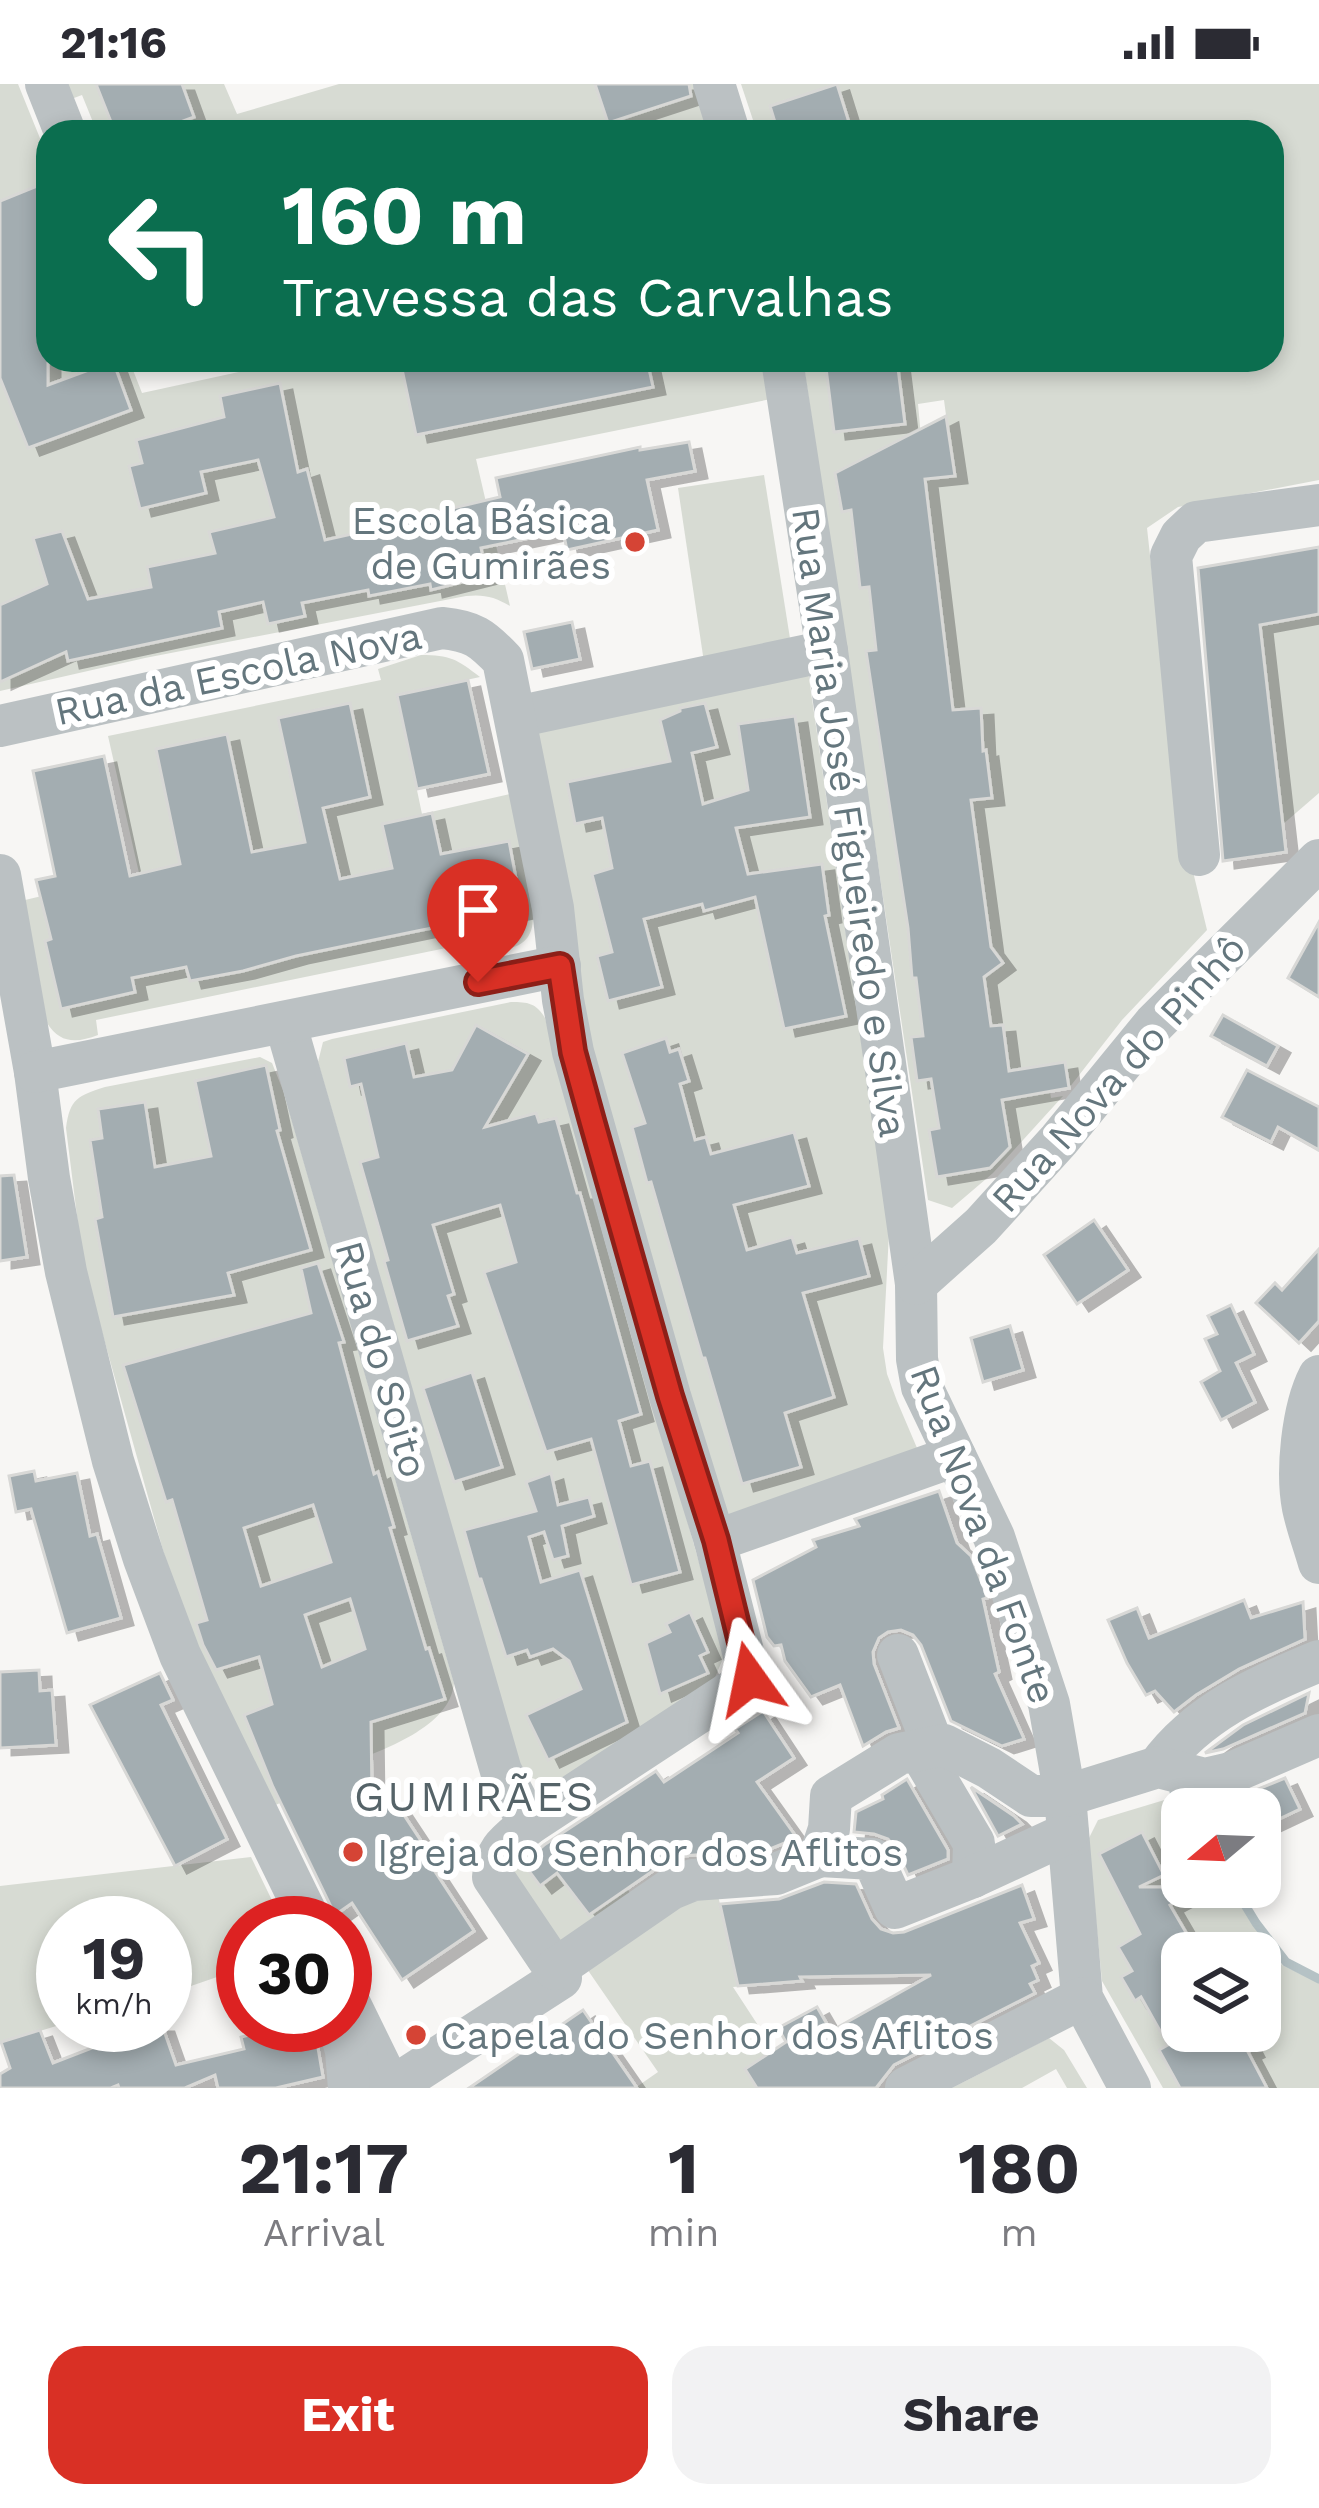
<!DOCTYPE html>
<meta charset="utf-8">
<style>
:root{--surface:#fff;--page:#f2f2f3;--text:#2b2b33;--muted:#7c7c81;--accent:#d93025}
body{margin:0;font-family:"Work Sans",sans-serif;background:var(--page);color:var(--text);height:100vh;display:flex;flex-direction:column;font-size:45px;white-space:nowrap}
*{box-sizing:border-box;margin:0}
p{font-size:39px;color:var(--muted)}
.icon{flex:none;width:66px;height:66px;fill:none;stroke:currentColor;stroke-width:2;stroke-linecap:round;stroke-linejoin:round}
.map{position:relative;height:2004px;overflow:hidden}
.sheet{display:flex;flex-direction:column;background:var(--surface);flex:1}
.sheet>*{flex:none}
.guide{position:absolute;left:36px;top:36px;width:1248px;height:252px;border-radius:36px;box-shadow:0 6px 18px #0003;background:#0b6e4f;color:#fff;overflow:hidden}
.needle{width:78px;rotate:251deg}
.tools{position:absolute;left:1161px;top:1704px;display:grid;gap:24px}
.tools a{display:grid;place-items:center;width:120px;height:120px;border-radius:24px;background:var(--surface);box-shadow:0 6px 18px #0003;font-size:60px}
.speed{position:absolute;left:36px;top:1812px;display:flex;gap:24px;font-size:60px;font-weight:700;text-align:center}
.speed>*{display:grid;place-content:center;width:156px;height:156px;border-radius:50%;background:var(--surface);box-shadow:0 6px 18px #0003;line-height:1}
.speed small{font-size:30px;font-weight:400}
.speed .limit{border:18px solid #d22;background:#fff;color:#111}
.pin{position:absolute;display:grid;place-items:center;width:102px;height:102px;color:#fff;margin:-123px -51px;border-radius:50% 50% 50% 0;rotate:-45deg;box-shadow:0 0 12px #0007}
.pin .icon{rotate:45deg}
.me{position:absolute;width:132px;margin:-66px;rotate:348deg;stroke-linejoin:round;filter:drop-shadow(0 0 9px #0008)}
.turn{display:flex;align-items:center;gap:42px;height:252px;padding:0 48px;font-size:54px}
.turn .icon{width:156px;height:156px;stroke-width:2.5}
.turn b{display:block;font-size:84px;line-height:102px}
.eta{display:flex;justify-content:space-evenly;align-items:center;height:204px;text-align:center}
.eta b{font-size:72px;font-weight:700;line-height:84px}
.cta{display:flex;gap:24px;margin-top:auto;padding:24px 48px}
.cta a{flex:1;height:138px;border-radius:36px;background:var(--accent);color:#fff;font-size:48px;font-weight:700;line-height:138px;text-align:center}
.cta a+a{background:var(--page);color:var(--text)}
.status{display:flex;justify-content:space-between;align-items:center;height:84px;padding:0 60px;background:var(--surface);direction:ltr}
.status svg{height:33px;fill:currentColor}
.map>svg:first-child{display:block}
.green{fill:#d7dbd3;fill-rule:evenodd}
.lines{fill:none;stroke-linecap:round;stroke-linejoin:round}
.stream{stroke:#b5c2c5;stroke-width:9}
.building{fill:#a3adb1;stroke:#d8d8d6;stroke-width:3;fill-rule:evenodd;filter:url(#shadow)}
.minor{stroke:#bbc1c3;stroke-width:42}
.route-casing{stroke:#8d1f18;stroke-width:30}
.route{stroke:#d93025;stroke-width:21}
.poi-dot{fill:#d54435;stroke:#fff;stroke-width:4.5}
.labels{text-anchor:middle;stroke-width:12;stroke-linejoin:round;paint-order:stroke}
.poi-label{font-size:39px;fill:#64767d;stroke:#fff;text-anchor:start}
.street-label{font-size:39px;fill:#64767d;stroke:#fff}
.neighbourhood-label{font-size:42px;letter-spacing:3px;fill:#556368;stroke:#fff}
</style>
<div class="status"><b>21:16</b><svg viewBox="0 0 49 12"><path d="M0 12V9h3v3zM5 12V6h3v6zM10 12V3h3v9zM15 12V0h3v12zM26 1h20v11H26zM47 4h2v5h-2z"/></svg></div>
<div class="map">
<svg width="1319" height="2004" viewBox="0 0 1319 2004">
<defs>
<filter id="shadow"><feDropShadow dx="12" dy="7" stdDeviation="0" flood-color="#0004"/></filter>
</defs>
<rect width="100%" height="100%" fill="#f7f6f4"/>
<g class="green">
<path d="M0,0H18L48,74V276H129L142,309L294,276H763L771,315L476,375L510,522C495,513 484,510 466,512L145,574L0,607Z"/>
<path d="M60,0H224L237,30L339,0H696L712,48H97L82,11L66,17Z"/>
<path d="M741,0H1319V396L1178,423L1147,444L1178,725L1207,846L1122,936L1069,1004L1065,978L1026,1012L1050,1008L1051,1014L1063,1012L993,1089L952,1124L928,1116L803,276H1272V48H757ZM944,316L954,392L921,353L918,320Z"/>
<path d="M764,391L792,567L705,585L678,404Z"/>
<path d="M1319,530V709L1282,741L1260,541Z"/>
<path d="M421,571C450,571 457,575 480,593L397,611L422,730L510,710L533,830C534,862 515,864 489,869L485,856L96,936L98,951C77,959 60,960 47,939L25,816L139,789L108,652L381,596L378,585Z"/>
<path d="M807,580L889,1149L883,1264L887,1290L897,1317L920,1371L726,1436L583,939L533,643Z"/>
<path d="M511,918C528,918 536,919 545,934L725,1570L713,1598L571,1691L544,1698L523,1691L318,978L323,958L332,955Z"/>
<path d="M260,973L272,979L284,1009L454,1599C450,1644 383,1665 346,1681L348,1688L269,1724L180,1527L83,1180L66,1044C70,1014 78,1012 105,1003Z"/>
<path d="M1171,1714L1182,1730V1803H1230L1282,1881L1319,1899V2004H1163L1102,1897L1088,1756L1098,1736ZM1182,1869H1260V1947H1182Z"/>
<path d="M578,1738L636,1817L562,1869L510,1783Z"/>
<path d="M251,1773L283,1839H243V1884L165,1911V1839H63V1940L0,1959V1802Z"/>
<path d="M717,1807L729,1860L818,1892L792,1898L733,1903L799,2004H635L658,1988L585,1882L669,1822Z"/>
<path d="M1049,1954L1064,1966L1087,2004H1067L1056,1985L1022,2004H952Z"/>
</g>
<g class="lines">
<g class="stream">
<path d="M1174,1708L1184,1725"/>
<path d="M1234,1803L1256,1839L1286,1878L1319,1895"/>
</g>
</g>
<g class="building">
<path d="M96,0H182L194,33L154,48H115Z"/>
<path d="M595,0H689L691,12L608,39Z"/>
<path d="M837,0L852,48H778L770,22Z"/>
<path d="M37,102L48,130V301L113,277L131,326L28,364L0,294V117Z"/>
<path d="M446,276H647L653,303L416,351L402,285Z"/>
<path d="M825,276H897L905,340L834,348Z"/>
<path d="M280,299L298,388L307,385L325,456L415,436V433L500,413L496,394L640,363V366L689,358L695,387L647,396L658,446L567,466L563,447L481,464L487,492L431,506L430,500L369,512L368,506L302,519L305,532L268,540L263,518L219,528L222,544L68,577L66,568L0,598V521L47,500L33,454L62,447L88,515L151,503L147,483L215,469L209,448L274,433L258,376L201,388L206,409L140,425L129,382L142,379L136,356L224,333L220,312Z"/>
<path d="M946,332L955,392L925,395L953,626L981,624L983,667L986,666L992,714L971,716L991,863L1003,879L984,893L991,942L1003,941L1009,987L1065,978L1069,1004L1002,1016L1010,1063L990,1084L937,1093L929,1046L939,1044L931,995L917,997L911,953L923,952L916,894H912L908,844L866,567L876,566L869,503L860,504L851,426L842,428L835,389Z"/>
<path d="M1319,463V530L1260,541L1286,768L1223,777L1198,484Z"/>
<path d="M572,538L580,575L532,585L524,548Z"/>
<path d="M468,596L489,690L417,705L397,611Z"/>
<path d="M350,619L370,713L323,724L340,795L392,784L382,740L432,729L441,770L509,757L522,827L422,846L296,872L243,887L190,897L186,883L132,894L135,908L61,925L45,857L51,855L36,796L55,792L33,687L104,672L130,792L180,780L156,665L227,650L252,768L305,758L278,634Z"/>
<path d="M705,619L717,663L692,669L703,720L748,706L738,640L795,632L810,733L736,744L748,790L822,780L829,831L825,832L846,932L784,945L755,813L704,827L702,820L644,835L662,903L608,917L597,872L612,868L592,790L612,784L602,734L575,740L567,698L670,677L660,636L680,627V624Z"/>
<path d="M1319,838V913L1288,894Z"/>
<path d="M1223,931L1278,962L1267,982L1211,952Z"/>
<path d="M476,941L528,970L485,1043L536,1029L539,1038L556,1034L577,1109H580L641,1330L619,1337L631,1382L650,1377L680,1488L631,1501L591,1355L546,1368L484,1188L516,1178L500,1121L433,1141L454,1210L448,1212L458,1242L407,1257L384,1177L388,1176L360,1078L378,1073L361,1000L350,1003L344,974L406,959L414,993L452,986Z"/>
<path d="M666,954L670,968L679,965L689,997L680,1000L695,1056L706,1053L711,1070L794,1048L809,1102L734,1121L747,1166L792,1153L797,1169L859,1154L869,1192L803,1209L834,1313L785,1329L801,1383L742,1400L705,1274H702L651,1098L647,1099L632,1043L645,1039L622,969Z"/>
<path d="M266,981L280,1046L277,1047L311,1166L228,1189L234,1211L113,1233L95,1135L102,1133L90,1056L102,1054L98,1025L145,1018L155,1083L211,1072L195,997Z"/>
<path d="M1247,986L1319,1023V1066L1278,1043L1271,1058L1222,1033Z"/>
<path d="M14,1091L27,1173L0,1177V1092Z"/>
<path d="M1094,1136L1128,1186L1077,1220L1044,1171Z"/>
<path d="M1319,1165V1237L1299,1259L1256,1219L1275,1199L1282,1206Z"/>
<path d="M318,1179L344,1258L339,1259L374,1390L378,1388L394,1443L390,1444L426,1565L429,1564L445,1615L371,1638L372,1712L394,1716L421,1757L417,1760L474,1847L402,1896L352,1819L335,1831L273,1703L244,1631L272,1620L259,1573L216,1586L203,1561L196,1539L207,1536L172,1416L166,1418L123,1281L311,1229L301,1184ZM313,1421L331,1478L261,1502L244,1444ZM350,1515L365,1565L322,1583L305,1531Z"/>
<path d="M1231,1221L1254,1270L1236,1279L1255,1318L1221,1336L1201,1298L1220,1287L1205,1255L1217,1250L1208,1232Z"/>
<path d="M1010,1242L1023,1286L983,1298L971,1254Z"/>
<path d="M472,1288L502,1383L454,1398L423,1304Z"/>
<path d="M34,1387L36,1397L77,1389L90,1452L97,1450L121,1534L67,1549L31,1425L16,1428L9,1392Z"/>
<path d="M551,1389L558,1421L589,1413L594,1432L562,1442L568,1472L553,1476L544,1448L529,1453L541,1498L580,1486L627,1638L548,1676L526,1631L581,1605L569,1577L553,1565L530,1573L527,1566L506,1573L481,1495H478L464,1446L536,1427L526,1398Z"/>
<path d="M939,1407L957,1459L971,1472L984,1504L987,1514L983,1515L999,1588L995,1590L1024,1655L1002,1662L951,1637L921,1561L913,1551L901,1546L888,1548L879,1554L873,1568L874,1580L899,1644L886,1648L863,1662L840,1601L811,1613L785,1577L781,1561L774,1562L767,1553L753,1496L816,1463L813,1456L859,1442L855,1435Z"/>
<path d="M1244,1516L1251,1534L1303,1518L1305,1555L1239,1585L1196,1611L1174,1628L1155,1607L1146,1611L1127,1579L1108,1536L1137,1524L1149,1554Z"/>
<path d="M690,1528L708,1568L700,1572L708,1589L660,1610L646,1559L670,1548L666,1540Z"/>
<path d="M39,1586L40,1607L52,1606L56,1661L0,1664V1588Z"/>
<path d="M160,1589L173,1616L161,1621L227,1755L175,1782L90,1621Z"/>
<path d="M1309,1609L1305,1629L1223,1665L1205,1669L1243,1641Z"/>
<path d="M763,1627L794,1674L757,1698L797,1754L770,1765L683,1772L657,1784L589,1831L557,1789L540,1802L523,1779L544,1761L656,1687L664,1698L738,1649L735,1645Z"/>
<path d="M1285,1694L1300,1725L1260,1744V1725H1239L1234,1715Z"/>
<path d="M907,1695L948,1766V1775L908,1791L896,1765L888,1755L874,1750L854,1748L856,1728L883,1715L882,1711Z"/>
<path d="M971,1703L1014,1732L1022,1740L998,1752Z"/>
<path d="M1142,1748L1164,1791L1139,1803H1204L1170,1821L1198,1869H1182V1947H1242L1252,1966L1248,1968L1267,2004H1180L1159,1966L1168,1961L1141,1913L1135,1917L1121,1893L1132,1887L1118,1863L1140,1850L1099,1770Z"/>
<path d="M824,1798L856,1800L872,1835L881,1845L893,1849L904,1848L1022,1801L1034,1835L1020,1839L1039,1879L1032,1882L1038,1896L1030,1900L1035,1909L894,1981L876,2004H757L745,1985L786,1958L778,1944L817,1923L831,1947L931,1891L800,1893L802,1897L738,1902L720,1820L779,1815Z"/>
<path d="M583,1926L637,2004H469Z"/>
<path d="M142,1941H162L176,1981L244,1965L241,1953L267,1947L265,1941H314L323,1993L276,2004H218L215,1991L185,2004H119L118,2001L111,2004H0V1990L10,1984L1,1958L40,1946L53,1979L110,1957L108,1954Z"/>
</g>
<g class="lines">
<g class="minor">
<path d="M46,0L65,48"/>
<path d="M714,0L729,48"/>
<path d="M782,276L827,567L916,1200L917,1275L922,1303L994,1453L1049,1620L1065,1712L1082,1914L1130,2004"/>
<path d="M516,633L827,567"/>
<path d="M0,642L442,544C473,547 482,554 503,576L553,824L563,916L573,968L670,1312L715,1457L750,1595L529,1740C509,1757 494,1765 493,1793L561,1894L391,2004L345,1910"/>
<path d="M1199,771L1171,472L1181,452L1196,438L1319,421"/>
<path d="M0,791L35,988L49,1094L66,1188L113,1377L144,1475L180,1571L311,1839"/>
<path d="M285,938L501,1687L529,1740"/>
<path d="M35,988L560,882"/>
<path d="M916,1200L981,1142L1059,1056L1154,940L1319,776"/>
<path d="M1319,1292C1302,1325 1296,1388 1303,1424C1307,1443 1314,1461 1319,1479"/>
<path d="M715,1457L955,1372"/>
<path d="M898,1571L934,1664"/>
<path d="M919,1666L974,1759L973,1793"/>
<path d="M1158,1683C1197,1629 1258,1602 1319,1577"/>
<path d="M820,1772L873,1775L895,1824L973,1793L1068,1749"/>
<path d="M555,1885L671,1805L693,1796L776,1790L820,1772L829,1745L831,1712L899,1670L944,1661L989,1684L1031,1712H1065L1158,1683L1205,1695L1231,1689L1319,1651"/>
<path d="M339,1941L346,1967L349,2004"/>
<path d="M906,2004L1082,1914"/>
</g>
</g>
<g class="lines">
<defs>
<path id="route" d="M478,898L560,882L573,968L592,1037L670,1312L716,1456L750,1595"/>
</defs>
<use href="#route" class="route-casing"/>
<use href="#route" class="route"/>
</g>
<g class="poi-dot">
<circle cx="635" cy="458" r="12"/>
<circle cx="353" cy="1768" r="12"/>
<circle cx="416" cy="1951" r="12"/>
</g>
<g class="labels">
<g class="poi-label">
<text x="611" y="450" text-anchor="end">Escola Básica<tspan x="611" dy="45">de Gumirães</tspan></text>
<text x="377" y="1782">Igreja do Senhor dos Aflitos</text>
<text x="440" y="1965">Capela do Senhor dos Aflitos</text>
</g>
<g class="street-label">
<text transform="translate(238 589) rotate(-12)" y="14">Rua da Escola Nova</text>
<text transform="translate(850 738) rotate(82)" y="14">Rua Maria José Figueiredo e Silva</text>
<text transform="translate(1118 989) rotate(-48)" y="14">Rua Nova do Pinhô</text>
<text transform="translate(382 1275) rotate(74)" y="14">Rua do Soito</text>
<text transform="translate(984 1450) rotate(70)" y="14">Rua Nova da Fonte</text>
</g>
<g class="neighbourhood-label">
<text x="475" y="1727">GUMIRÃES</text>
</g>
</g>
</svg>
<div class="tools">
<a><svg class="needle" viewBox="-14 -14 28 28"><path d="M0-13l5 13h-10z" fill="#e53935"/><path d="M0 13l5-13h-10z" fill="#7c7c81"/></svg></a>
<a><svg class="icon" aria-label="layers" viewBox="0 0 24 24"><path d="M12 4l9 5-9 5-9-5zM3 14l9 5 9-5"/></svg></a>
</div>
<div class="speed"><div>19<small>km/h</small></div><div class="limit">30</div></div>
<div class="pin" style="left:478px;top:898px;background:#d93025"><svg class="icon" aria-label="arrive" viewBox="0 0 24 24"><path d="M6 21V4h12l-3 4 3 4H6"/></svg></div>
<svg class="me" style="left:750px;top:1595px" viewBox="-20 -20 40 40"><path d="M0-17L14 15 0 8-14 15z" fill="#d93025" stroke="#fff" stroke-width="4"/></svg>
<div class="guide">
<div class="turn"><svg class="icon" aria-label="left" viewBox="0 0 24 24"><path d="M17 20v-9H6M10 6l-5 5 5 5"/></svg><div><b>160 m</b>Travessa das Carvalhas</div></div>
</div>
</div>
<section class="sheet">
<div class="eta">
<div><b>21:17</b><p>Arrival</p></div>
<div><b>1</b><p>min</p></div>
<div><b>180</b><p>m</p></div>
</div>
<div class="cta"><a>Exit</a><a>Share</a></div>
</section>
